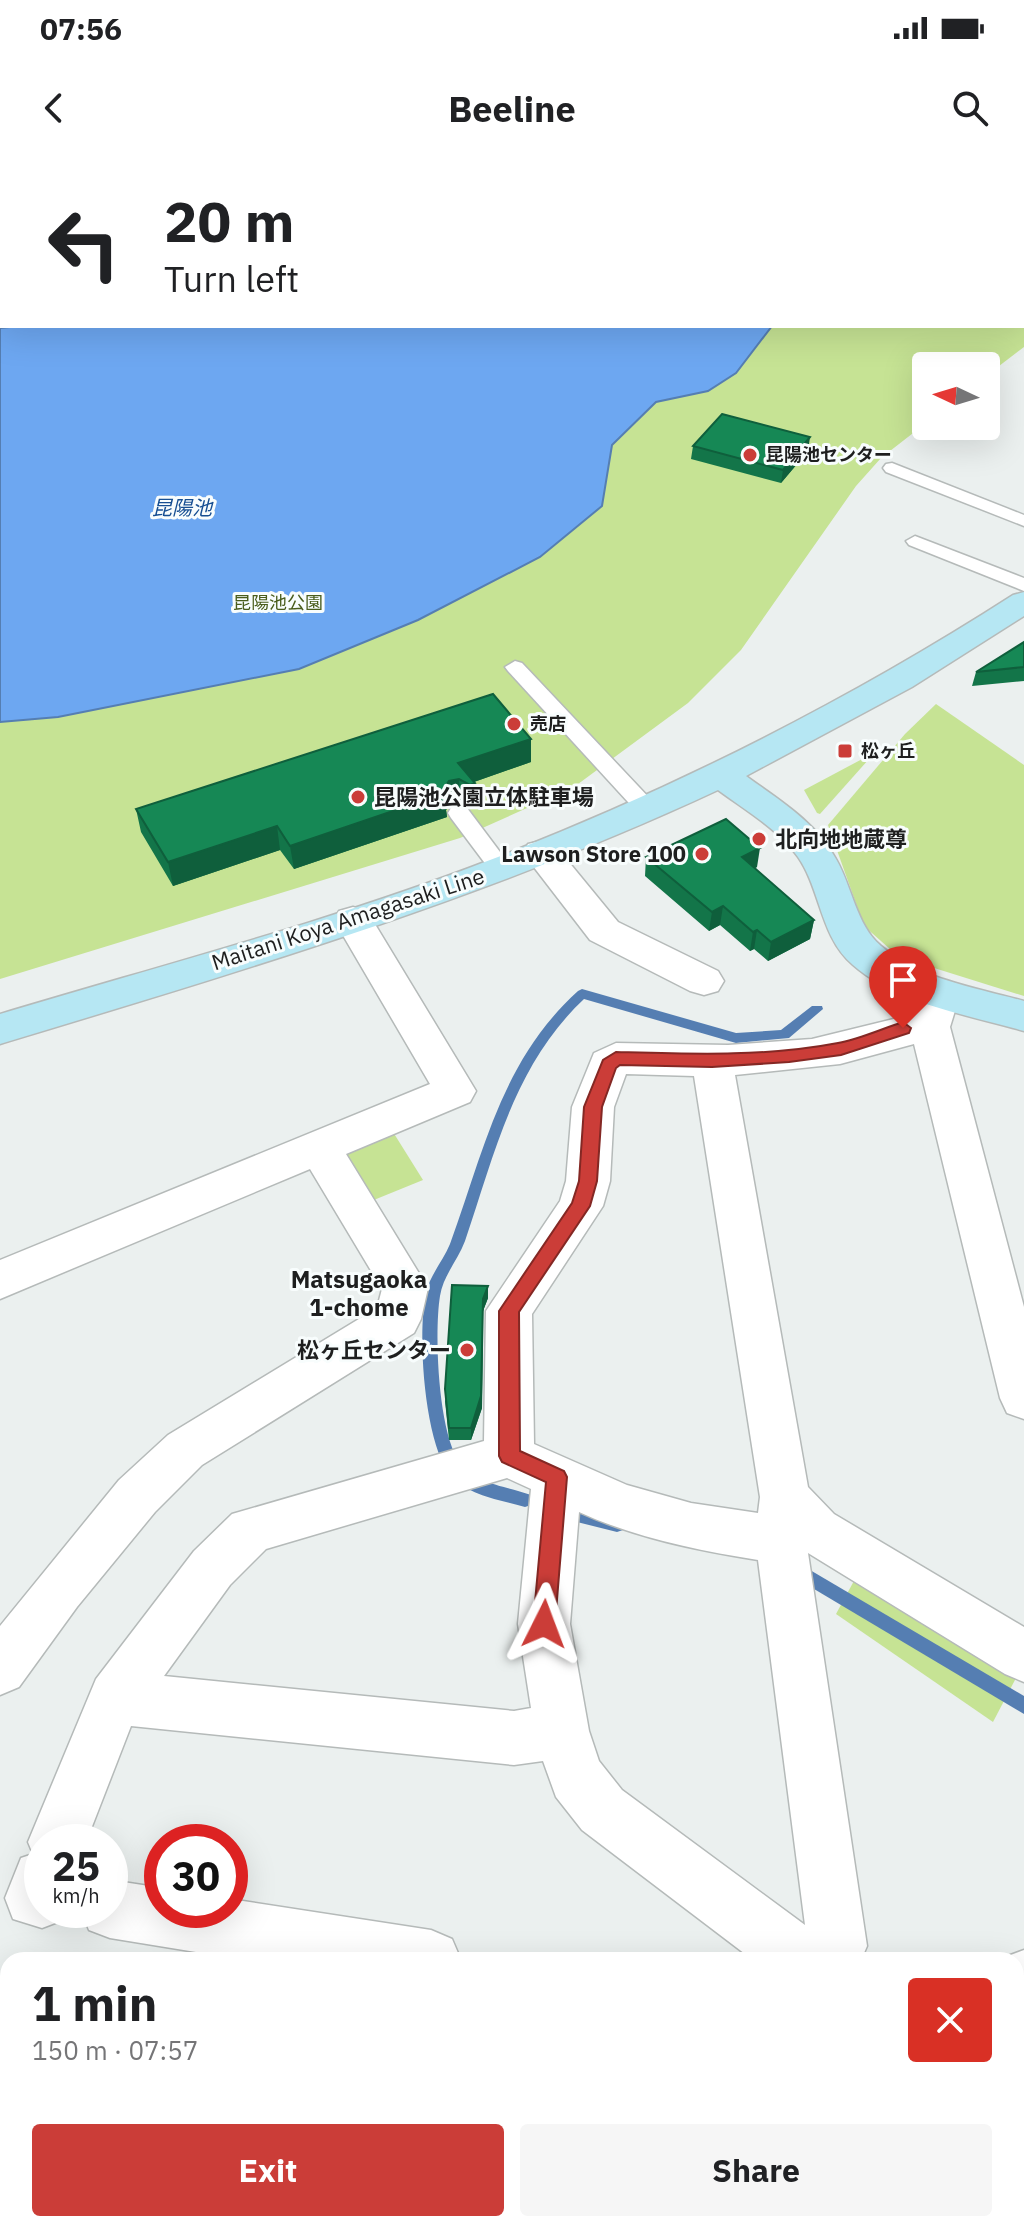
<!DOCTYPE html>
<meta charset="utf-8">
<style>
:root{--surface:#fff;--page:#f6f6f6;--text:#202124;--muted:#757577;--accent:#cb3d38}
body{margin:0;font-family:"IBM Plex Sans","Noto Sans JP",sans-serif;background:var(--page);color:var(--text);height:100vh;display:flex;flex-direction:column;font-size:30px;white-space:nowrap}
*{box-sizing:border-box;margin:0}
p{font-size:26px;color:var(--muted)}
.icon{flex:none;width:44px;height:44px;fill:none;stroke:currentColor;stroke-width:2;stroke-linecap:round;stroke-linejoin:round}
.map{position:relative;flex:1;overflow:hidden}
.sheet{position:absolute;left:0px;top:1792px;width:1024px;height:280px;display:flex;flex-direction:column;background:var(--surface);border-radius:24px 24px 0 0;box-shadow:0 8px 32px #0002}
.sheet>*{flex:none}
.banner{position:absolute;left:0px;top:0px;width:1024px;height:168px;box-shadow:0 8px 32px #0002;background:#fff;color:var(--text);overflow:hidden}
.needle{width:52px;rotate:274deg}
.buttons{position:absolute;left:912px;top:192px;display:grid;gap:16px}
.buttons a{display:grid;place-items:center;width:88px;height:88px;border-radius:8px;background:var(--surface);box-shadow:0 8px 32px #0002;font-size:40px}
.speed{position:absolute;left:24px;top:1664px;display:flex;gap:16px;font-size:40px;font-weight:700;text-align:center}
.speed>*{display:grid;place-content:center;width:104px;height:104px;border-radius:50%;background:var(--surface);box-shadow:0 8px 32px #0002;line-height:1}
.speed small{font-size:20px;font-weight:400}
.speed .limit{border:12px solid #d22;background:#fff;color:#111}
.pin{position:absolute;display:grid;place-items:center;width:68px;height:68px;color:#fff;margin:-82px -34px;border-radius:50% 50% 50% 0;rotate:-45deg;box-shadow:0 0 8px #0007}
.pin .icon{rotate:45deg}
.me{position:absolute;width:88px;margin:-44px;rotate:3deg;stroke-linejoin:round;filter:drop-shadow(0 0 6px #0008)}
.turn{display:flex;align-items:center;gap:28px;height:168px;padding:0 32px;font-size:36px}
.turn .icon{width:104px;height:104px;stroke-width:2.5}
.turn b{display:block;font-size:56px;line-height:68px}
.round{display:grid;place-items:center;flex:none;width:84px;height:84px;border-radius:8px;background:var(--page)}
.headline{display:flex;align-items:center;justify-content:space-between;height:136px;padding:0 32px}
h1{font-size:48px;font-weight:800;line-height:60px}
.action{display:flex;gap:16px;margin-top:auto;padding:16px 32px}
.action a{flex:1;height:92px;border-radius:8px;background:var(--accent);color:#fff;font-size:32px;font-weight:800;line-height:92px;text-align:center}
.action a+a{background:var(--page);color:var(--text)}
.status{display:flex;justify-content:space-between;align-items:center;height:56px;padding:0 40px;background:var(--surface);direction:ltr}
.status svg{height:22px;fill:currentColor}
header{display:flex;justify-content:space-between;align-items:center;height:104px;padding:0 32px;background:var(--surface);font-size:36px;font-weight:800}
.map>svg:first-child{display:block}
.green{fill:#c6e394;fill-rule:evenodd}
.water{fill:#6da7f1;stroke:#557eb2;stroke-width:2}
.lines{fill:none;stroke-linecap:round;stroke-linejoin:round}
.stream{fill:#557eb2;fill-rule:evenodd}
.lane-casing{stroke:#b5bab9;stroke-width:3}
.street-casing{stroke:#b5bab9;stroke-width:3}
.secondary-casing{stroke:#b5bab9;stroke-width:3}
.lane{fill:#fff;fill-rule:evenodd}
.street{fill:#fff;fill-rule:evenodd}
.secondary{fill:#b6e7f3;fill-rule:evenodd}
.wall{fill:#137549}
.shaded-wall{fill:#0f5f3c}
.building{fill:#168855;stroke:#0f5f3c;stroke-width:2}
.route{fill:#cb3d38;stroke:#842824;stroke-width:2}
.poi-dot{fill:#cb3d38;stroke:#f8fdfd;stroke-width:3}
.labels{text-anchor:middle;stroke-width:6;stroke-linejoin:round;paint-order:stroke}
.far-poi-label{font-size:18px;font-weight:bold;fill:#1e1f1f;stroke:#f8fdfd;text-anchor:start}
.far-park-label{font-size:18px;fill:#495d1c;stroke:#f8fdfd}
.far-water-label{font-size:20px;font-style:italic;fill:#174f92;stroke:#f8fdfd}
.poi-label{font-size:22px;font-weight:bold;fill:#1e1f1f;stroke:#f8fdfd;text-anchor:start}
.street-label{font-size:22px;fill:#1e1f1f;stroke:#f8fdfd}
.neighbourhood-label{font-size:24px;font-weight:bold;fill:#1e1f1f;stroke:#f8fdfd}
</style>
<div class="status"><b>07:56</b><svg viewBox="0 0 49 12"><path d="M0 12V9h3v3zM5 12V6h3v6zM10 12V3h3v9zM15 12V0h3v12zM26 1h20v11H26zM47 4h2v5h-2z"/></svg></div>
<header><svg class="icon" aria-label="back" viewBox="0 0 24 24"><path d="M15 5l-7 7 7 7"/></svg>Beeline<svg class="icon" aria-label="search" viewBox="0 0 24 24"><circle cx="10" cy="10" r="6"/><path d="M15 15l6 6"/></svg></header>
<div class="map">
<svg width="1024" height="2072" viewBox="0 0 1024 2072">
<rect width="100%" height="100%" fill="#ebf0ef"/>
<g class="green">
<path d="M0,0H1024V187L986,216V206H926V263L881,298L856,326L741,490L688,543L574,627L460,678L0,819ZM2,2H1022V166H2Z"/>
<path d="M936,544L1024,605V836L899,797L864,766L828,665L905,574Z"/>
<path d="M866,597L869,599L820,654L817,653L804,630Z"/>
<path d="M393,972L423,1020L364,1044L339,993Z"/>
<path d="M855,1419L1016,1518L993,1562L836,1454Z"/>
</g>
<g class="water">
<rect x="72" y="0" width="524" height="2"/>
<path d="M20,166H772L736,213L708,231L656,242L612,285L602,346L540,397L418,460L299,509L58,557L0,562V168Z"/>
</g>
<g class="lines">
<g class="stream">
<path d="M582,829L736,873L781,870L812,846H822L823,849L789,878L736,883L584,839C514,905 495,993 465,1081C458,1100 443,1116 440,1136C434,1173 438,1273 460,1303C477,1325 507,1326 531,1335L533,1340L531,1345L525,1347C501,1340 470,1336 452,1317C424,1287 417,1173 426,1133C430,1115 443,1101 450,1084C484,991 501,901 578,831Z"/>
<path d="M569,1346L617,1358L623,1360L625,1365L623,1370L617,1372L569,1360L563,1358L561,1353L563,1348Z"/>
<path d="M810,1410L1024,1536V1554L804,1423L802,1418L804,1413Z"/>
</g>
<defs>
<g id="lane">
<path d="M892,303L1024,355V366L886,312L883,308L886,304Z"/>
<path d="M915,376L1024,418V431L909,385L906,381Z"/>
<path d="M515,501L522,503L655,644L658,649L655,654H639L508,511L505,507Z"/>
<path d="M459,646L467,648L509,704L512,709L509,714H493L451,658L448,653L451,648Z"/>
</g>
<g id="street">
<path d="M541,681L554,684L618,762L718,811L724,821L718,831L704,835L690,831L590,780L523,693L528,684Z"/>
<path d="M353,747L367,751L476,931L470,942L346,994L428,1128L421,1159L414,1173L202,1305L155,1352L77,1447L19,1527L0,1535V1466L119,1320L168,1275L377,1148L382,1129L310,1009L0,1139V1100L430,924L334,760L339,751Z"/>
<path d="M938,827L952,831L958,841L950,867L1024,1147V1259L1007,1253L1000,1238L914,884L840,904L735,915L808,1327L834,1354L1024,1467V1522L1005,1514L808,1393L867,1786L861,1800H753L582,1670L556,1637L543,1601L514,1605L131,1566L86,1682H42V1750H67L63,1760L42,1768L13,1759L5,1738L21,1698L33,1694L28,1682L96,1519L194,1391L232,1354L484,1281L486,1151L560,1041L566,1021L572,947L594,893L616,883L728,885L812,879L914,854L924,831ZM626,914L694,916L760,1337L758,1353L691,1343L627,1325L534,1284L532,1154L603,1046L610,1021L614,947ZM507,1318L531,1329L518,1464L531,1548L514,1551L164,1516L230,1425L266,1389ZM579,1352C636,1378 696,1390 758,1400L805,1765L622,1630L599,1601L589,1571L570,1464Z"/>
<path d="M110,1720L162,1728V1750H230V1739L431,1770L452,1779L461,1800H245L110,1778L89,1770L81,1750H110Z"/>
<path d="M1024,1790V1850L1016,1852V1800H997Z"/>
<path d="M0,1917L8,1920V1986L0,1983Z"/>
<path d="M299,2064H406L410,2072H303Z"/>
</g>
<path id="secondary" d="M1024,432V456L912,527L746,616C779,640 816,662 836,699C852,726 856,765 881,786C919,819 977,828 1024,841V871C969,855 897,844 853,805C820,777 821,730 798,697C778,669 745,650 718,630C487,738 244,810 0,884V854C163,805 332,761 490,700C674,629 848,541 1013,435Z"/>
</defs>
<use href="#lane" class="lane-casing"/>
<use href="#street" class="street-casing"/>
<use href="#secondary" class="secondary-casing"/>
<use href="#lane" class="lane"/>
<use href="#street" class="street"/>
<use href="#secondary" class="secondary"/>
</g>
<g class="wall">
<path d="M693,286L808,291L781,323L691,299Z"/>
<path d="M1024,482V521L972,526L976,512Z"/>
<path d="M531,602L474,622L475,647L471,648L460,643L450,645L446,650L447,657L294,709L280,690L173,726L141,672L136,649Z"/>
<path d="M646,697L757,707L755,708L814,760L810,779L768,801L754,789L750,791L720,765L709,771L645,716Z"/>
<path d="M488,1126V1138L483,1151L482,1248L471,1280H449L445,1241Z"/>
</g>
<g class="shaded-wall">
<path d="M810,277L808,291L781,323L783,310Z"/>
<path d="M531,579V602L468,624L459,619L460,643L450,645L446,650L447,657L294,709L290,686L444,628L458,603Z"/>
<path d="M475,623V647L471,648L470,625Z"/>
<path d="M277,666L280,690L173,726L168,702Z"/>
<path d="M760,688L757,707L739,716L742,697Z"/>
<path d="M723,746L720,765L709,771L712,752Z"/>
<path d="M814,760L810,779L768,801L771,782Z"/>
<path d="M757,770L754,789L750,791L753,772Z"/>
<path d="M488,1126V1138L483,1151L482,1248L471,1280V1268L483,1139Z"/>
</g>
<g class="building">
<path d="M722,254L810,277L783,310L693,286Z"/>
<path d="M1024,482V507L976,512Z"/>
<path d="M493,534L531,579L458,603L475,623L470,625L459,619L449,621L444,628L446,633L290,686L277,666L168,702L136,649Z"/>
<path d="M726,659L760,688L742,697L814,760L771,782L757,770L753,772L723,746L712,752L646,697Z"/>
<path d="M452,1125L488,1126L483,1139L481,1236L471,1268H449L445,1229Z"/>
</g>
<path class="route" d="M903,862L911,868L909,873L841,895L789,902L712,907L620,905L616,908L602,947L597,1021L590,1046L519,1152L520,1291L564,1311L567,1317L555,1464L552,1471L544,1475L536,1471L533,1464L546,1322L502,1302L499,1296V1151L572,1043L579,1021L584,947L603,900L616,892C690,894 765,897 838,883C860,879 881,869 903,862Z"/>
<g class="poi-dot">
<circle cx="750" cy="295" r="8"/>
<circle cx="514" cy="564" r="8"/>
<rect x="837" y="583" width="16" height="16" rx="4"/>
<circle cx="358" cy="637" r="8"/>
<circle cx="759" cy="679" r="8"/>
<circle cx="702" cy="694" r="8"/>
<circle cx="467" cy="1190" r="8"/>
</g>
<g class="labels">
<g class="far-poi-label">
<text x="766" y="301">昆陽池センター</text>
<text x="530" y="570">売店</text>
<text x="861" y="597">松ヶ丘</text>
</g>
<g class="far-park-label">
<text x="278" y="449">昆陽池公園</text>
</g>
<g class="far-water-label">
<text x="182" y="355">昆陽池</text>
</g>
<g class="poi-label">
<text x="374" y="645">昆陽池公園立体駐車場</text>
<text x="775" y="687">北向地地蔵尊</text>
<text x="686" y="702" text-anchor="end">Lawson Store 100</text>
<text x="451" y="1198" text-anchor="end">松ヶ丘センター</text>
</g>
<g class="street-label">
<text transform="translate(348 759) rotate(-18)" y="8">Maitani Koya Amagasaki Line</text>
</g>
<g class="neighbourhood-label">
<text x="359" y="1128">Matsugaoka<tspan x="359" dy="28">1-chome</tspan></text>
</g>
</g>
</svg>
<div class="buttons">
<a><svg class="needle" viewBox="-14 -14 28 28"><path d="M0-13l5 13h-10z" fill="#e53935"/><path d="M0 13l5-13h-10z" fill="#757577"/></svg></a>
</div>
<div class="speed"><div>25<small>km/h</small></div><div class="limit">30</div></div>
<div class="pin" style="left:903px;top:868px;background:#d93025"><svg class="icon" aria-label="arrive" viewBox="0 0 24 24"><path d="M6 21V4h12l-3 4 3 4H6"/></svg></div>
<svg class="me" style="left:544px;top:1464px" viewBox="-20 -20 40 40"><path d="M0-17L14 15 0 8-14 15z" fill="#cb3d38" stroke="#fff" stroke-width="4"/></svg>
<div class="banner">
<div class="turn"><svg class="icon" aria-label="left" viewBox="0 0 24 24"><path d="M17 20v-9H6M10 6l-5 5 5 5"/></svg><div><b>20 m</b>Turn left</div></div>
</div>
<section class="sheet">
<div class="headline"><div><h1>1 min</h1><p>150 m · 07:57</p></div><a class="round" style="background:#d93025;color:#fff"><svg class="icon" aria-label="close" viewBox="0 0 24 24"><path d="M6 6l12 12M18 6L6 18"/></svg></a></div>
<div class="action"><a>Exit</a><a>Share</a></div>
</section>
</div>
